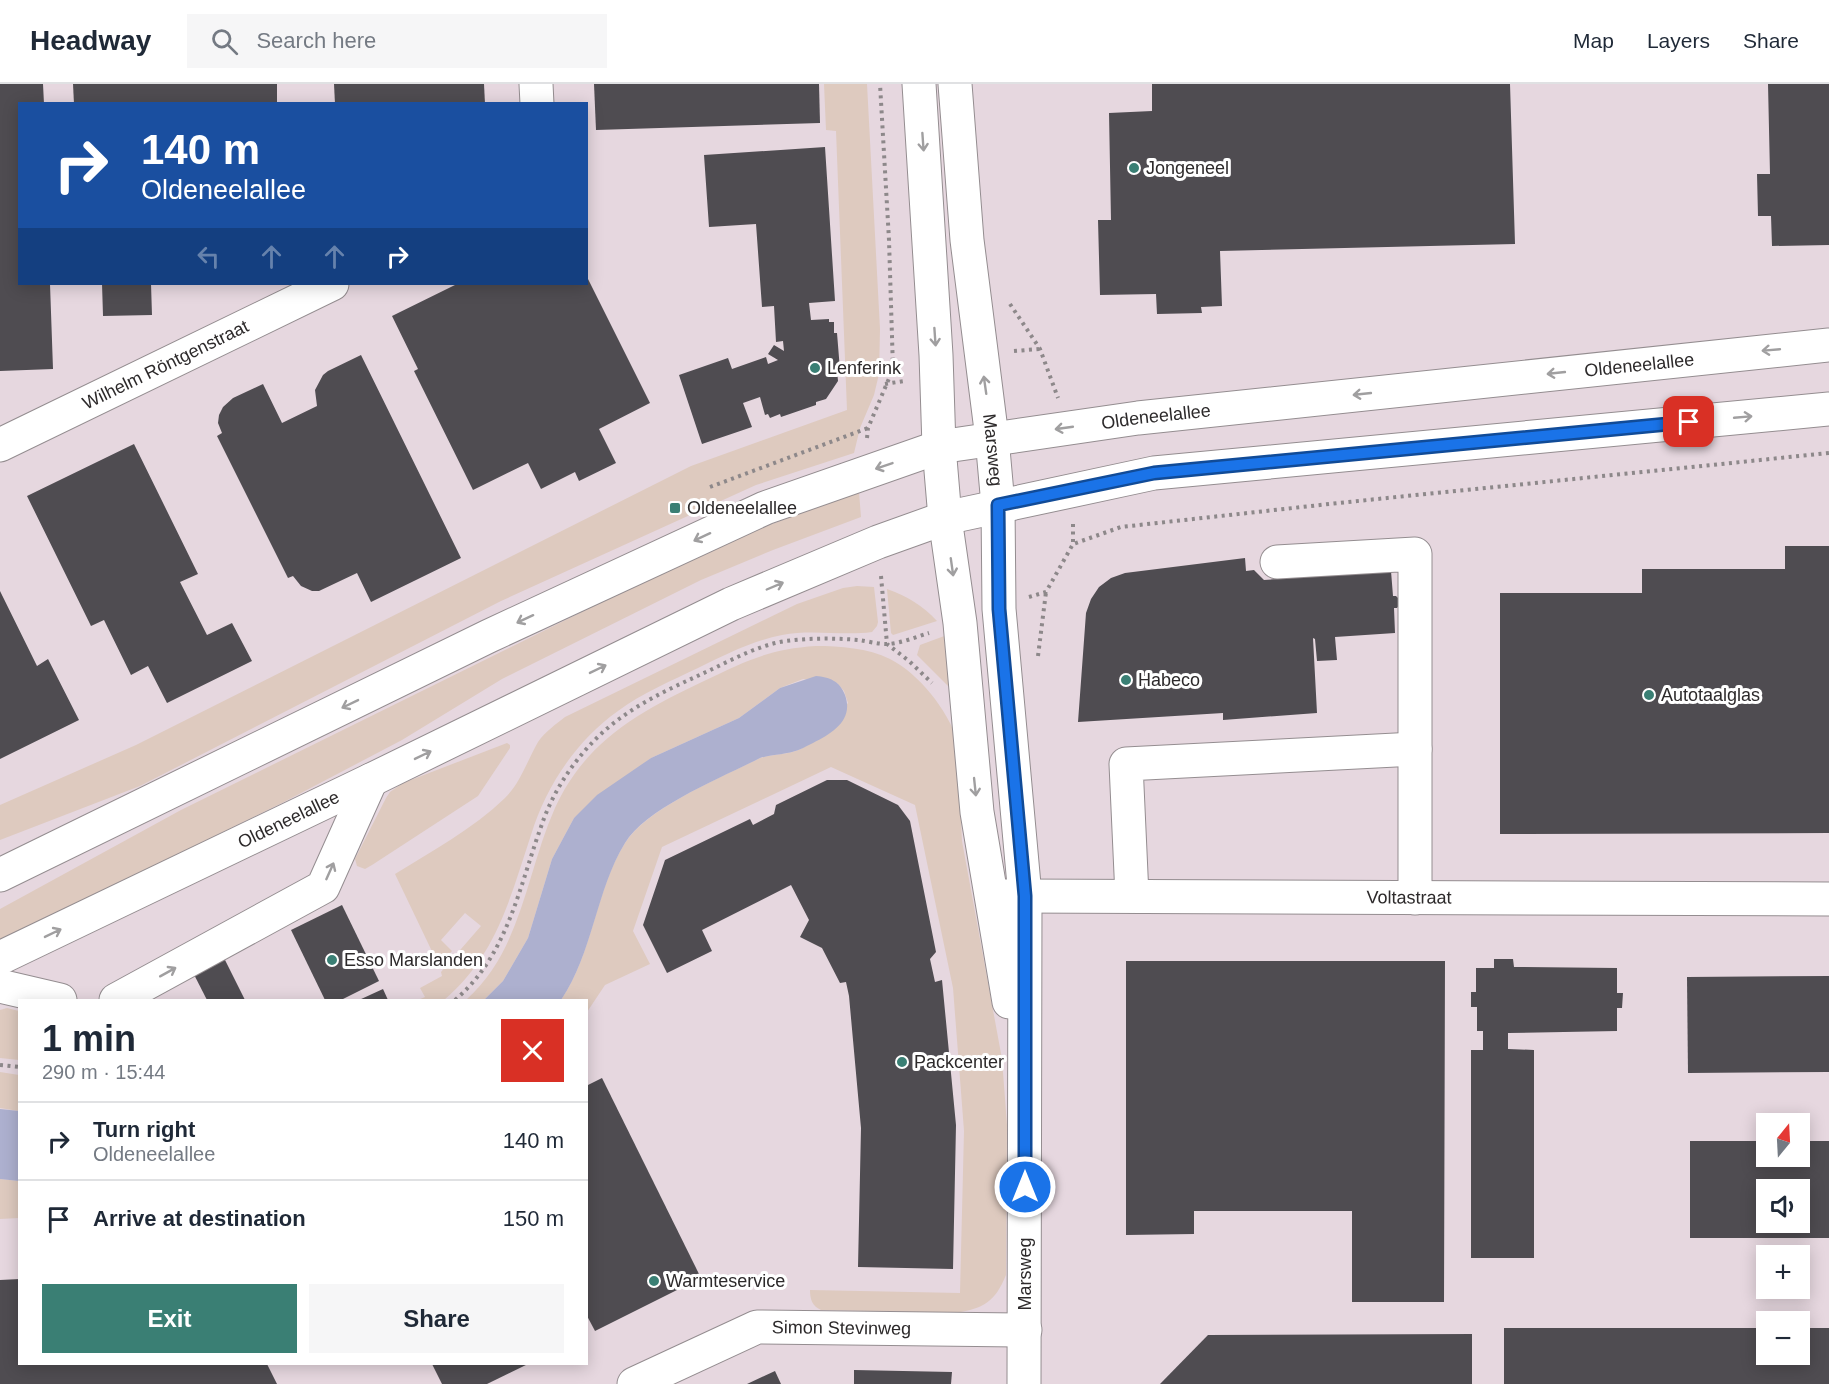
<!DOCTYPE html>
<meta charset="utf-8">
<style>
:root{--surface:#fff;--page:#f6f6f7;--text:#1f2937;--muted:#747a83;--line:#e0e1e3;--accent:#3a7f74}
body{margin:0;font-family:Helvetica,sans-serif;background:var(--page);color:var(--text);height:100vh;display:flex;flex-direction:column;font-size:22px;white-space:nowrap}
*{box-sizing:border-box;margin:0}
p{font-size:20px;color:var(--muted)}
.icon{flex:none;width:33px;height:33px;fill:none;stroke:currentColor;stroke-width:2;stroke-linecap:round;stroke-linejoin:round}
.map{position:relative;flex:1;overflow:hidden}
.details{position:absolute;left:18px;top:915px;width:570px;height:366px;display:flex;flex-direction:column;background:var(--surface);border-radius:0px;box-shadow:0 3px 15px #0003}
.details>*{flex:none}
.top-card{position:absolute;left:18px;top:18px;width:570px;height:183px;border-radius:0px;box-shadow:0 3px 15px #0003;background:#1a4fa0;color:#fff;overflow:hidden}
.needle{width:39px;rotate:18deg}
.buttons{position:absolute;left:1756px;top:1029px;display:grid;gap:12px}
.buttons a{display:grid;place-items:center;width:54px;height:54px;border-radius:0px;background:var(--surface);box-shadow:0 3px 15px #0003;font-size:30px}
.pin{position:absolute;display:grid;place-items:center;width:51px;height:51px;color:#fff;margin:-26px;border-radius:12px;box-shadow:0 3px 9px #0006}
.me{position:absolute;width:66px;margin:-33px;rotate:0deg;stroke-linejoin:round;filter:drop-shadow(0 0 4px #0008)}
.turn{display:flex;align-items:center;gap:21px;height:126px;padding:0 24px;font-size:27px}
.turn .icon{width:78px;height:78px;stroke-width:2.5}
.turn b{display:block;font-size:42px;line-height:51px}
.lanes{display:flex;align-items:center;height:57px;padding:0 24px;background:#0003;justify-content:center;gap:30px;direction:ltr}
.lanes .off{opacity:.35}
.round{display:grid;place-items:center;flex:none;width:63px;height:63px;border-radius:0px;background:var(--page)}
.overview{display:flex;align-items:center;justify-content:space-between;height:102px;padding:0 24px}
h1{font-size:36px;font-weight:800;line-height:45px}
.cta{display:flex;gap:12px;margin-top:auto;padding:12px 24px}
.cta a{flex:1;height:69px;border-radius:0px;background:var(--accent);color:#fff;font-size:24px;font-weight:800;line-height:69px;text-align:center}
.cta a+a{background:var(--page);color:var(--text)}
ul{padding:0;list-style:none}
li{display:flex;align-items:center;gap:18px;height:78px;padding:0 24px;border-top:2px solid var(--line)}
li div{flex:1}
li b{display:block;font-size:22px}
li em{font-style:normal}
header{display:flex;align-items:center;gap:36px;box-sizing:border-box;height:84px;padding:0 30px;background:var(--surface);border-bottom:2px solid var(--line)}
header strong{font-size:28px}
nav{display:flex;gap:33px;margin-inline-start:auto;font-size:21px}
.search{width:420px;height:54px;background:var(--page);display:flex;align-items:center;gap:15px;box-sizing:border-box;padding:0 21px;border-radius:0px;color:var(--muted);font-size:22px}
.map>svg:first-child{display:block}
.built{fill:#e6d7df;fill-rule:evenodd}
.green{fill:#decabf}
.water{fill:#adb0cf}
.building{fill:#4f4c51;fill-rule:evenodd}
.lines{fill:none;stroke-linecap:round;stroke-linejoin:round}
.minor-casing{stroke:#948d90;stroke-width:35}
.major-casing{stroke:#948d90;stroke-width:35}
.path{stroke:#8d888a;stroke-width:4;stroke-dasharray:3 4.5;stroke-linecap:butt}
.minor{stroke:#fff;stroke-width:33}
.major{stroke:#fff;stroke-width:33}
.oneway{stroke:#a09fa0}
.route-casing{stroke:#114b97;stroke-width:15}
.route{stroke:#1a73e8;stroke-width:10}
.poi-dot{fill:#3a7f74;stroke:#fff;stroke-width:2}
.labels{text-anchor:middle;stroke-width:6;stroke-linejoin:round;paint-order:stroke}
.poi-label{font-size:18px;fill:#2d2a2b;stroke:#fff;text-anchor:start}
.street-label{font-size:18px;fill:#2d2a2b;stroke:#fff}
</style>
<header>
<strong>Headway</strong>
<div class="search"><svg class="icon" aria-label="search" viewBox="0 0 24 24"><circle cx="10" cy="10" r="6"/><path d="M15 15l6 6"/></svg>Search here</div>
<nav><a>Map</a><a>Layers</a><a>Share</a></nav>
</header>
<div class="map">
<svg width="1829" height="1300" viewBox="0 0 1829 1300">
<rect width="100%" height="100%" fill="#ece5e9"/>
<path class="built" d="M0,0H1829V1300H0ZM20,20H586V200H20ZM20,916H586V1280H20ZM1767,1040H1800V1072H1767ZM1767,1106H1800V1138H1767ZM1767,1172H1800V1204H1767ZM1767,1238H1800V1270H1767Z"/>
<g class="green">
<path d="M824,0H867L880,245L879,290L874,311L860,344L854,369L756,401L501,517L140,702L0,756V721L136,661L691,382L847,326L836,47L826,46Z"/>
<path d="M859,408L861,433L773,466L701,496L502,595L402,656L282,719L0,857V825L181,726L691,474L764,443Z"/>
<path d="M857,502L874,503L878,538L877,542L872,548C843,552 812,545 782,551C752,557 725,571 698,584C671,597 642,609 618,627C576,657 546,702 531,751C510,814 497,871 444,916H418L425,913L420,904L442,892L441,888L481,842L465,829L441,856L452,867L439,882L395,790C432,767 473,745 505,714C521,698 527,677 538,658C545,648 556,640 565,633L797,520L843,504Z"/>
<path d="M887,505C907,512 922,521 937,537L893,551L891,549Z"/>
<path d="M947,551L954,608L917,571L920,561Z"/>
<path d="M816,562C840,562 868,564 890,575C918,589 948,626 957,656L962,757L1002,975L1007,1041L1006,1191C995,1218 984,1224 956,1229L821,1226C812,1222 810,1215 810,1206L960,1209L964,1047L953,904L915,721L831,683L662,763L633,847L650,880L605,901L587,928L586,916H561C593,869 595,807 625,759C647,724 722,693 760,674C773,670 788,671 801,665C814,658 836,631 848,619L844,607L837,599L803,595L780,604L739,634L651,674L574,734L552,775L528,854L503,897L484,916H466C522,866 526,789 555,724C586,656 641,627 704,597C746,577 769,565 816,562Z"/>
<path d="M507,659L510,661V664L478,712L372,781L365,785L357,782L355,775L386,714L390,708L403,699Z"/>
<path d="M7,924L19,927V976L0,974V926Z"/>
<path d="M0,988L19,991V1027L0,1024Z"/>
<path d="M0,1095L19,1097V1134L0,1135Z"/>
</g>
<g class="water">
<path d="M816,592C829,593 840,597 845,611C854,636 833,649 813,659C805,663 796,668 787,669C778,671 769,671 760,674C723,693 646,724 625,759C596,806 593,869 561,916H484L503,897L528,854L552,775L574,734L597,711L651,674L739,634L780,604Z"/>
<path d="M0,1025L19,1027V1097L0,1095Z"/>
</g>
<g class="building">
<path d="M0,0H43L44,20H20V200H50L53,285L0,287Z"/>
<path d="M73,0H277V20H74Z"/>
<path d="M334,0H484L485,20H335Z"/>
<path d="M594,0H819L820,39L596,46Z"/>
<path d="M1152,0H1510L1515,160L1220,167L1222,222L1201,223L1202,229L1157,230L1156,210L1100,211L1098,136H1111L1109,29L1152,27Z"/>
<path d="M1768,0H1829V161L1772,162L1771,132H1758L1757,90H1770Z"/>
<path d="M825,63L835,217L809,219L811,236L829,235V238H834V249H837L840,286H837L838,297L826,315L816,318V321L781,333L780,330L770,334L768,330L765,331L760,313L743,319L752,343L702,360L679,291L728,274L732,285L766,273L768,280L778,276L768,270L774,261L784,267L783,257L776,258L774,222L762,223L756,140L709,143L704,71Z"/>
<path d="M586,191L650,319L599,345L616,379L579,397L575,388L541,405L528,379L473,406L414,287L418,285L392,232L457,200H586Z"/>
<path d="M102,200H151L152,231L103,232Z"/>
<path d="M361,271L461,474L371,518L357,489L319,507H312L301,502L293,492L288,494L217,352L222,349L218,339L219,331L223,323L233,314L263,300L282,339L317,322L315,306L323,291L328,287Z"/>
<path d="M134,360L198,490L180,498L207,551L232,539L252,577L167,619L148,582L131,591L104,536L91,542L27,412Z"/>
<path d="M1785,462H1829V749L1500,750V509H1642V485H1785Z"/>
<path d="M1245,474L1246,487L1254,486L1264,496L1391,487L1393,512H1396L1400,516V520L1397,524H1394L1395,549L1335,553L1337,576L1317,577L1315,555L1313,554L1317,629L1223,636V629L1078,638L1086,529L1091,515L1099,503L1111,494L1125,489Z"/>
<path d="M0,507L37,582L48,575L79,636L0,675Z"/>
<path d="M827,696H847L898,721L910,737L936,868L930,875L935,898L942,896L956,1041L953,1185L858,1183L861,1044L849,912L846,898L840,899L822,864L800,853L809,836L791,801L702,846L712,867L667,889L643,841L665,776L750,735L753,741L774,730L776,721Z"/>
<path d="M342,821L379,897L341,916H325L291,846Z"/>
<path d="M214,854L245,916H207L183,869Z"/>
<path d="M1494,875H1513L1514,883L1617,884V909H1623L1622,924H1617V947L1508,949V965L1534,966V1174H1471V966H1483V947H1477V923H1471V908H1476V884H1494Z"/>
<path d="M1126,877H1445L1444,1218H1352V1127H1194V1150L1126,1151Z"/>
<path d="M1829,892V988L1688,989L1687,893Z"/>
<path d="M383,905L388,916H359Z"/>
<path d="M602,994L701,1194L595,1247L586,1230V1002Z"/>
<path d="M1690,1057H1767V1072H1800V1057H1829V1154H1690ZM1767,1106H1800V1138H1767Z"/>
<path d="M20,1195V1280H267L277,1300H0V1196Z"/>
<path d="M1504,1244H1767V1270H1800V1244H1829V1300H1504Z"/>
<path d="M1472,1250V1300H1160L1208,1251Z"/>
<path d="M432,1280H528L487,1300H442Z"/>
<path d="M854,1286L952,1288L951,1300H854Z"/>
<path d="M775,1287L781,1300H747Z"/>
</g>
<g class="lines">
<defs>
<g id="minor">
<path d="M536,0L537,20"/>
<path d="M919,0L936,271L939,363L945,434L960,539L977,728L1009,918"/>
<path id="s1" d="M955,0L967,156L992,354L998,421L999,525L1025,812L1024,1300"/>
<path id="s2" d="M0,361L332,200"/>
<path d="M1277,478L1415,470V814"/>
<path id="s3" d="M1003,812L1829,815"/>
<path d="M1132,812L1126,680L1415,665"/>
<path d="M0,902L60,916"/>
<path d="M116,916L323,803L371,696"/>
<path id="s4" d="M634,1300L757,1243L1025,1246"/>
</g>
<g id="major">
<path id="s5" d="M0,791L489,552L765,424L939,363L1138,334L1829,261"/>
<path id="s6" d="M0,874L371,696L731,520L878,458L945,434L1154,389L1829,325"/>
</g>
</defs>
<use href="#minor" class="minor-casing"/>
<use href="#major" class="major-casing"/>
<g class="path">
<path d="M1010,220L1040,265L1058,314"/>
<path d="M1014,267L1039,265"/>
<path d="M885,300L904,297"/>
<path d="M867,354L868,344L893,285L889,156L880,0"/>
<path d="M710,403L868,344"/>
<path d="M1073,440V460"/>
<path d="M881,492L887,560L909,577L932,599"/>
<path d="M1029,513L1046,508L1073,460L1121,443L1338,419L1829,369"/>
<path d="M1038,572L1046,508"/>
<path d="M455,916C508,871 519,803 542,740C556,699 586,658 622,633C648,614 678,601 706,588C732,576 758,561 786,557C810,554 835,554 859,556C867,557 877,560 886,560C899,560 916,553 929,549"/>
<path d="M0,981L20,983"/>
</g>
<use href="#minor" class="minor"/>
<use href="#major" class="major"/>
</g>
<defs><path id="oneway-shaft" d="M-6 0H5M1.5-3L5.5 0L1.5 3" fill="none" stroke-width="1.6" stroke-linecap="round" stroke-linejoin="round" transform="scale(1.5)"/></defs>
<g class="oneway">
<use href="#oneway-shaft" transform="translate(923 58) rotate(86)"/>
<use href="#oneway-shaft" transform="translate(935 253) rotate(86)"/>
<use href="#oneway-shaft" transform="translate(1771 266) rotate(175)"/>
<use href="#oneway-shaft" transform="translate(1556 289) rotate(174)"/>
<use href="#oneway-shaft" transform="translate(985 301) rotate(-98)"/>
<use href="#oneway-shaft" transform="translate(1362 310) rotate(174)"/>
<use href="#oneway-shaft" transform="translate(1743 333) rotate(-5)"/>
<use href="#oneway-shaft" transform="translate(1064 344) rotate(172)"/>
<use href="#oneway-shaft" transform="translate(884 382) rotate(161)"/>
<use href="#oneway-shaft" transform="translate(702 453) rotate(155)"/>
<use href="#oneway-shaft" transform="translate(952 483) rotate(82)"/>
<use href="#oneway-shaft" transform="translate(775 502) rotate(-23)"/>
<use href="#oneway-shaft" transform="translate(525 535) rotate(155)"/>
<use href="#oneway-shaft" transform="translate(598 585) rotate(-26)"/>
<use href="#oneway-shaft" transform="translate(350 620) rotate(154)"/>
<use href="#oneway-shaft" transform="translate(423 671) rotate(-26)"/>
<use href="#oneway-shaft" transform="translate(975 703) rotate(84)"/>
<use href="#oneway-shaft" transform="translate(330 787) rotate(-66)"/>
<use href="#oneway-shaft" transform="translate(53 849) rotate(-26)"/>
<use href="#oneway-shaft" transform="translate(168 888) rotate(-29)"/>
</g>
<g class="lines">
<defs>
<path id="route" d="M1025,1103V812L999,525L998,421L1154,389L1689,338"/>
</defs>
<use href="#route" class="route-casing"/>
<use href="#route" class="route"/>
</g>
<g class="poi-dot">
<circle cx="1134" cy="84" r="6"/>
<circle cx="815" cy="284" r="6"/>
<rect x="669" y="418" width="12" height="12" rx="3"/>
<circle cx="1126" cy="596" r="6"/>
<circle cx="1649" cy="611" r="6"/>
<circle cx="332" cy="876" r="6"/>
<circle cx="902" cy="978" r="6"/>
<circle cx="654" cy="1197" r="6"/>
</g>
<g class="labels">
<g class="poi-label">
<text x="1146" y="90">Jongeneel</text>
<text x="827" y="290">Lenferink</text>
<text x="687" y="430">Oldeneelallee</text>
<text x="1138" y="602">Habeco</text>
<text x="1661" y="617">Autotaalglas</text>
<text x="344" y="882">Esso Marslanden</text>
<text x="914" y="984">Packcenter</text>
<text x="666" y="1203">Warmteservice</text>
</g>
<g class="street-label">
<text dy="6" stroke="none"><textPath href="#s2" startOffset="184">Wilhelm Röntgenstraat</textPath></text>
<text dy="6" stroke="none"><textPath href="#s5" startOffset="1738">Oldeneelallee</textPath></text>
<text dy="6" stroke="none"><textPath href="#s5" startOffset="1252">Oldeneelallee</textPath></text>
<text dy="6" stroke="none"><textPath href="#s1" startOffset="368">Marsweg</textPath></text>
<text dy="6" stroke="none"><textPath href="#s6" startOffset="320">Oldeneelallee</textPath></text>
<text dy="6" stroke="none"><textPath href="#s3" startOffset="406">Voltastraat</textPath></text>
<text transform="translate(1025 1190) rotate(-90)" y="6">Marsweg</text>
<text dy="6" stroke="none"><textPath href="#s4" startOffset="220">Simon Stevinweg</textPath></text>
</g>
</g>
</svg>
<div class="buttons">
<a><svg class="needle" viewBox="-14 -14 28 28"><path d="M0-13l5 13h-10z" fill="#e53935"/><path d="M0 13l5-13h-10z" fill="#747a83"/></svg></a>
<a><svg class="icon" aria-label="sound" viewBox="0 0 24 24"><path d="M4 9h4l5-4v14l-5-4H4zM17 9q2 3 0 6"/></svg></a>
<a>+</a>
<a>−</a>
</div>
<div class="pin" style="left:1689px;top:338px;background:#d93025"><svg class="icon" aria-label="arrive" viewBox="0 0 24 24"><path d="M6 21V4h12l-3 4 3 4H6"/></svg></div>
<svg class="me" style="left:1025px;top:1103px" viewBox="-20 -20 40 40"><circle r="17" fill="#1a73e8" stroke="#fff" stroke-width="3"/><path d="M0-11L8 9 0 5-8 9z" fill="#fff"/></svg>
<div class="top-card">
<div class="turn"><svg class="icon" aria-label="right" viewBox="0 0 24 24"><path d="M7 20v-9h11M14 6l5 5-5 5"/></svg><div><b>140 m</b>Oldeneelallee</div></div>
<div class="lanes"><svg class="icon off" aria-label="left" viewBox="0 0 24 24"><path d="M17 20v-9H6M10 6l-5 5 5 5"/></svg><svg class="icon off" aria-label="ahead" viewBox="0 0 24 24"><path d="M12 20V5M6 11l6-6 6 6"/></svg><svg class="icon off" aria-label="ahead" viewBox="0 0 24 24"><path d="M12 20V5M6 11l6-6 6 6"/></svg><svg class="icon" aria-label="right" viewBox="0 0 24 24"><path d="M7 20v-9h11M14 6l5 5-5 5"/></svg></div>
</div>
<section class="details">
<div class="overview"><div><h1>1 min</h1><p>290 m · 15:44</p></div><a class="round" style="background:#d93025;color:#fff"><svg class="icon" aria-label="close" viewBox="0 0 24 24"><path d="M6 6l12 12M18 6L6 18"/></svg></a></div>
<ul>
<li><svg class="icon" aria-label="right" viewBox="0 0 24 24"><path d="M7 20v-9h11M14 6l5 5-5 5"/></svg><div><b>Turn right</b><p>Oldeneelallee</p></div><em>140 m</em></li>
<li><svg class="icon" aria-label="arrive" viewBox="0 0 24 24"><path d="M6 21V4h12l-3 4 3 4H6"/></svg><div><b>Arrive at destination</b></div><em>150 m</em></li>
</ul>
<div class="cta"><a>Exit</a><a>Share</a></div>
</section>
</div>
